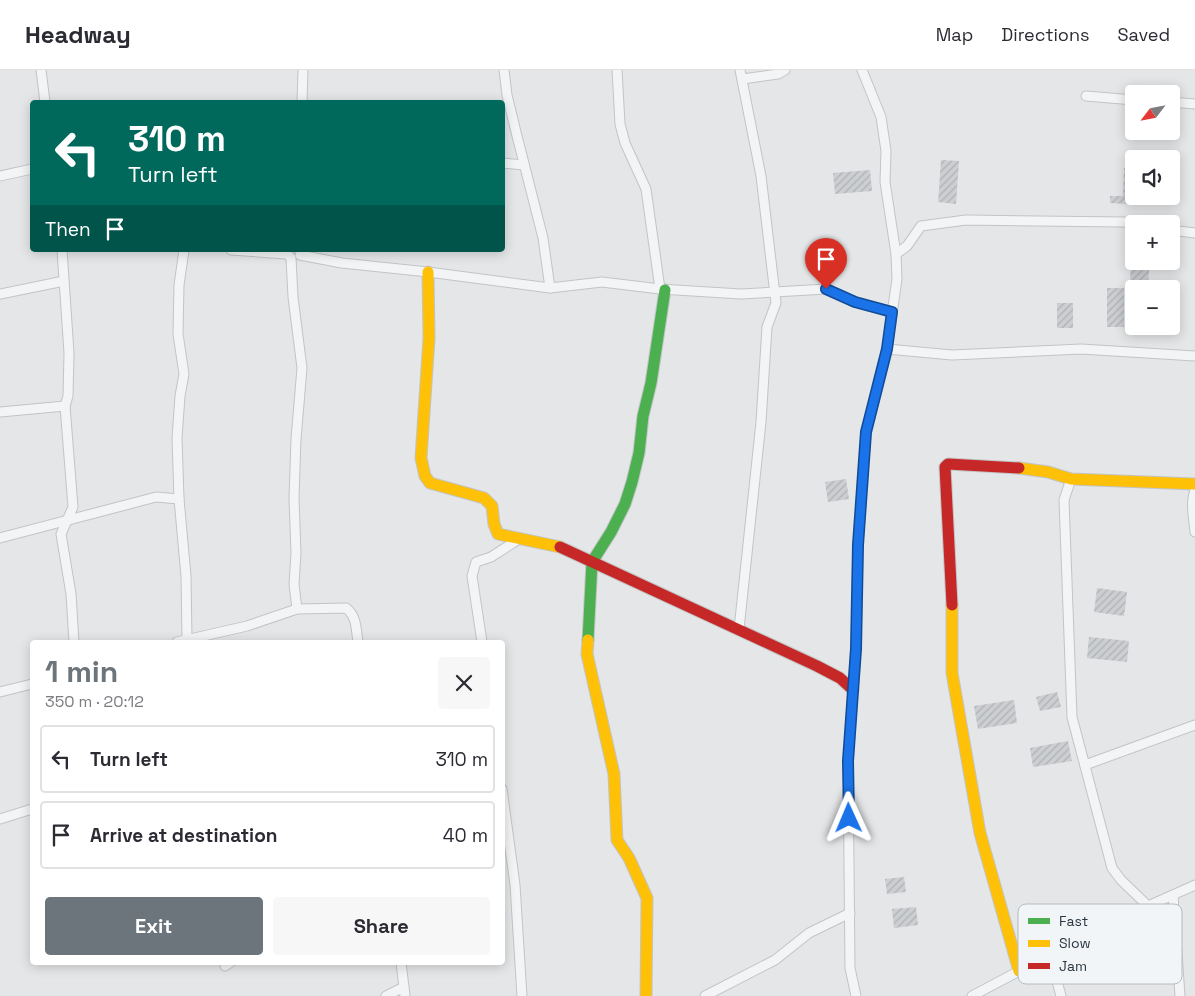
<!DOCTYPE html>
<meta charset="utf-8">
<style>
:root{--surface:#fff;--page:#f7f7f7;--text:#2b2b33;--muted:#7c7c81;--line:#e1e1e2;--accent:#6c747c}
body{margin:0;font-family:"Space Grotesk",sans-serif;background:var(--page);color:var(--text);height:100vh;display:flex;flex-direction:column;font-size:19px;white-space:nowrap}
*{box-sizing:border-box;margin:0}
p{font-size:16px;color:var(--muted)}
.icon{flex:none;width:28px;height:28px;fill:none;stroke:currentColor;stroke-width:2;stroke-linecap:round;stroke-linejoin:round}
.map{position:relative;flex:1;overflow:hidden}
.details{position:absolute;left:30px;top:570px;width:475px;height:325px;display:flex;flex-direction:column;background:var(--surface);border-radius:5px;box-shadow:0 2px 12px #0003}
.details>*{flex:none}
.hud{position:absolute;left:30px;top:30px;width:475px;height:152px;border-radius:5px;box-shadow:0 2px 12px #0003;background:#00695c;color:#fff;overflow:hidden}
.needle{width:32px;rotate:238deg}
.tools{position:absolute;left:1125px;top:15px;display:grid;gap:10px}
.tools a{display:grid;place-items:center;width:55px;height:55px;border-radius:5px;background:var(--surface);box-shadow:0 2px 12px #0003;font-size:25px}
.pin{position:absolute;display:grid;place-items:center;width:42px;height:42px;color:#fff;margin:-51px -21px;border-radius:50% 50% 50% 0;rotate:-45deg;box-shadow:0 0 5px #0007}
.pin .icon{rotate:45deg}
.me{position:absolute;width:55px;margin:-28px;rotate:359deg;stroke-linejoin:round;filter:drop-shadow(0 0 4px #0008)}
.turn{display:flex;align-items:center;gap:18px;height:105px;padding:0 15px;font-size:22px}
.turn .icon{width:65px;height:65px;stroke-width:2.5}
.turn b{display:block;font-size:35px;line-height:42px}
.then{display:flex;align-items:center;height:48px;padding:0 15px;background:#0003;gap:10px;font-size:19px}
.round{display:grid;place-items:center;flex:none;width:52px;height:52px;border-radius:5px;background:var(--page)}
.headline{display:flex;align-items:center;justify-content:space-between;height:85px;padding:0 15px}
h1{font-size:30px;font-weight:600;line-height:38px;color:var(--accent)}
.primary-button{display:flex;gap:10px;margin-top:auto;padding:10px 15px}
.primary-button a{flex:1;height:58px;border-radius:5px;background:var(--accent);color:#fff;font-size:20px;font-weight:600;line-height:58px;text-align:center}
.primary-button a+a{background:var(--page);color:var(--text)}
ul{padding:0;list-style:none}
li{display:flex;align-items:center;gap:15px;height:68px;margin:0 10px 8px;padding:0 5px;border:2px solid var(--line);border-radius:5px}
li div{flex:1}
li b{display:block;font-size:19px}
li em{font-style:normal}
header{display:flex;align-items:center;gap:30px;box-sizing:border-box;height:70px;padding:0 25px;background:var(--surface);border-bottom:1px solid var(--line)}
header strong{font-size:24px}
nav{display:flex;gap:28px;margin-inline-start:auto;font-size:18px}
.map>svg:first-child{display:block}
.building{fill:url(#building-hatch)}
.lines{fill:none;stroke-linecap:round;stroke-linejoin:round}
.street-casing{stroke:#c2c4c6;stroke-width:11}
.fast-casing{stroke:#c2c4c6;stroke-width:13}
.slow-casing{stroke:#c2c4c6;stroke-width:13}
.jam-casing{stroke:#c2c4c6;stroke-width:13}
.street{stroke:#f3f4f5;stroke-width:9}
.fast{stroke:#4caf50;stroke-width:11}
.slow{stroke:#ffc107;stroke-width:11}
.jam{stroke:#c62828;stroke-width:11}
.route-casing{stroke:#114b97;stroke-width:12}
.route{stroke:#1a73e8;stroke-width:9}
.key{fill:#f2f5f7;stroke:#b6bcc1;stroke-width:1}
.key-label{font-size:14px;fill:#2b3642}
</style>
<header>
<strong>Headway</strong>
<nav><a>Map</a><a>Directions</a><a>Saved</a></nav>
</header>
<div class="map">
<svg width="1195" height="926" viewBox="0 0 1195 926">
<defs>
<pattern id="building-hatch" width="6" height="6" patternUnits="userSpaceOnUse" patternTransform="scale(1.25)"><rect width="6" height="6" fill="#ccced1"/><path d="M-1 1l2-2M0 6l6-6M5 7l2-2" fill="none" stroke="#afb2b5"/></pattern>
</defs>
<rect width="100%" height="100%" fill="#e4e6e8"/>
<g class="building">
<path d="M941,90L959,91L956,134L938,132Z"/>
<path d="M1124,98H1134V126H1141V135L1110,133V126H1123Z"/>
<path d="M870,100L872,121L835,124L833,103Z"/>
<path d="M1131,191H1150L1148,213L1130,211Z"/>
<rect x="1107" y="218" width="17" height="39"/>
<rect x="1057" y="233" width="16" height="25"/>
<path d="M846,409L849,429L828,432L825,412Z"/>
<path d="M1097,518L1127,522L1124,546L1094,542Z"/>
<path d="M1089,567L1129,571L1127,592L1087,588Z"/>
<path d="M1057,622L1061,637L1040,641L1036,627Z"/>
<path d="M1014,630L1017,653L978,659L974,636Z"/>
<path d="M1068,671L1072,691L1033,697L1030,678Z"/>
<path d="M904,807L906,822L887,824L885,809Z"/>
<path d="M916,837L918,855L894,858L892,839Z"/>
</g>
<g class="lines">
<defs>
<g id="street">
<path d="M41,0L45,32"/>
<path d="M504,0L507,25L516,62L543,168L550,218"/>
<path d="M617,0L620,54L625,73L646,119L660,219"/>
<path d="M862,0L881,47L886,81L885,112L896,184L897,209L887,279L952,285L1081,279L1195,286"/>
<path d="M742,9L778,4L785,0"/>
<path d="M1086,26L1134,30"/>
<path d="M302,32L303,0"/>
<path d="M1171,32L1195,34"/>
<path d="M502,93L524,95"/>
<path d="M0,106L32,99"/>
<path d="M1171,160L1195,163"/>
<path d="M62,180L69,283L68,326L65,336L73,437L61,464L71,524L74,572"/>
<path d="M231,180L287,184L291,188L293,227L302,298L296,369L294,428L296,483L294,514L297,539"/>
<path d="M896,184L907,176L921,156L966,150L1124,152L1134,154"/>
<path d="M300,185L342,193L428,202L550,218L602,212L660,219L741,224L826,219L855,232L892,242"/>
<path d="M0,224L64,211"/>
<path d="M0,342L65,336"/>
<path d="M1071,409L1064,430L1072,647L1112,798L1121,810L1148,836"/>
<path d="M1195,420C1190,433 1194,449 1195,462"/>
<path d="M179,429L177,368L180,326L184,304L178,264L179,215L184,180"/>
<path d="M0,468L156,427L179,429L186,506L187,569"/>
<path d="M739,559L761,352L767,257L776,233L761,106L740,0"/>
<path d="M177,572L247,556L297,539L346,538C357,546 356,560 358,572"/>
<path d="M482,572L472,506L476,492L491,487L519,469"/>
<path d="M0,622L32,614"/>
<path d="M1085,695L1195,655"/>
<path d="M502,719L515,815L522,926"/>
<path d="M0,749L32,739"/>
<path d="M1173,825L1180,926"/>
<path d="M1051,889L1061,926"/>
<path d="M401,892L405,926"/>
<path d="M225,896L231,892"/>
<path d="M386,926L404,917"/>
<path d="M705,926L775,890L809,863L850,843"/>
<path d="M856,926L850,898L848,691L856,579L858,475L866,363L887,279"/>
<path d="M972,926L1019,901L1051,889L1148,836L1195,815"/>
</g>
<path id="fast" d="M588,570L592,492L611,462L625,434L632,412L639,383L643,346L651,313L665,220"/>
<g id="slow">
<path d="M428,202L429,268L421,388L425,406L430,413L484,428L492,436L494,454L498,464L560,477"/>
<path d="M1019,398L1048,402L1071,409L1195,414"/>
<path d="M952,535V603L980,763L1019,901"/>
<path d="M588,570L587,584L614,704L617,770L629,788L647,828L646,926"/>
</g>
<g id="jam">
<path d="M560,477L817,596L840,608L853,620"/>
<path d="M952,535L945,397L948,394L1019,398"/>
</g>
</defs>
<use href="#street" class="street-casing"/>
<use href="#fast" class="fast-casing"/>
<use href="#slow" class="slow-casing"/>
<use href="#jam" class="jam-casing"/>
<use href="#street" class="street"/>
<use href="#fast" class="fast"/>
<use href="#slow" class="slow"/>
<use href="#jam" class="jam"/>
</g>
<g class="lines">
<defs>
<path id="route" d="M826,219L855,232L892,242L887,279L866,362L858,475L856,579L848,691L849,748"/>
</defs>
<use href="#route" class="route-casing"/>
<use href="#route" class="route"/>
</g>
<rect x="1018" y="834" width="164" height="80" rx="8" class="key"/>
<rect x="1028" y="848" width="22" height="6" fill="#4caf50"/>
<rect x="1028" y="870" width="22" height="7" fill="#ffc107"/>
<rect x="1028" y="893" width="22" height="6" fill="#c62828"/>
<g class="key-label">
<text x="1059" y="856">Fast</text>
<text x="1059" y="878">Slow</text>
<text x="1059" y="901">Jam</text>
</g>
</svg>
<div class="tools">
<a><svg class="needle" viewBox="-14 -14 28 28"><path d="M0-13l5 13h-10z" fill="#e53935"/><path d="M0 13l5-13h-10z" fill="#7c7c81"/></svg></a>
<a><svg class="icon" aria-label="sound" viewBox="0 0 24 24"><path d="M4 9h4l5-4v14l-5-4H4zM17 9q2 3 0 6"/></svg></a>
<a>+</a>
<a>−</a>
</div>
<div class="pin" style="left:826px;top:219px;background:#d93025"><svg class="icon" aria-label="arrive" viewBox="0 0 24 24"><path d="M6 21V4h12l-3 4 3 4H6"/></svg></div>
<svg class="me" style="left:849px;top:748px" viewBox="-20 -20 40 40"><path d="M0-17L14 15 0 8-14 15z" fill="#1a73e8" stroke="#fff" stroke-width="4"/></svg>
<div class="hud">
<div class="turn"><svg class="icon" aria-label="left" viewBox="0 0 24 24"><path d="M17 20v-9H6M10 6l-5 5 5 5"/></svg><div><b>310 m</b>Turn left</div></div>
<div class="then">Then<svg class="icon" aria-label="arrive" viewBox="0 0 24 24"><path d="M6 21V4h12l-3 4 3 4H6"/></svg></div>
</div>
<section class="details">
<div class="headline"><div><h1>1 min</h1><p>350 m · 20:12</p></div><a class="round"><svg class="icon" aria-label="close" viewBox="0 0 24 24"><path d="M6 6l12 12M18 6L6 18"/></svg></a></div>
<ul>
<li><svg class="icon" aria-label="left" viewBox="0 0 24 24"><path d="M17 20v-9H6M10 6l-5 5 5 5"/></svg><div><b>Turn left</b></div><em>310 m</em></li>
<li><svg class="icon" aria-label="arrive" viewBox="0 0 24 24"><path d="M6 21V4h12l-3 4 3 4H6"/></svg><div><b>Arrive at destination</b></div><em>40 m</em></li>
</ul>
<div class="primary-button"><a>Exit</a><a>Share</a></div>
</section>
</div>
